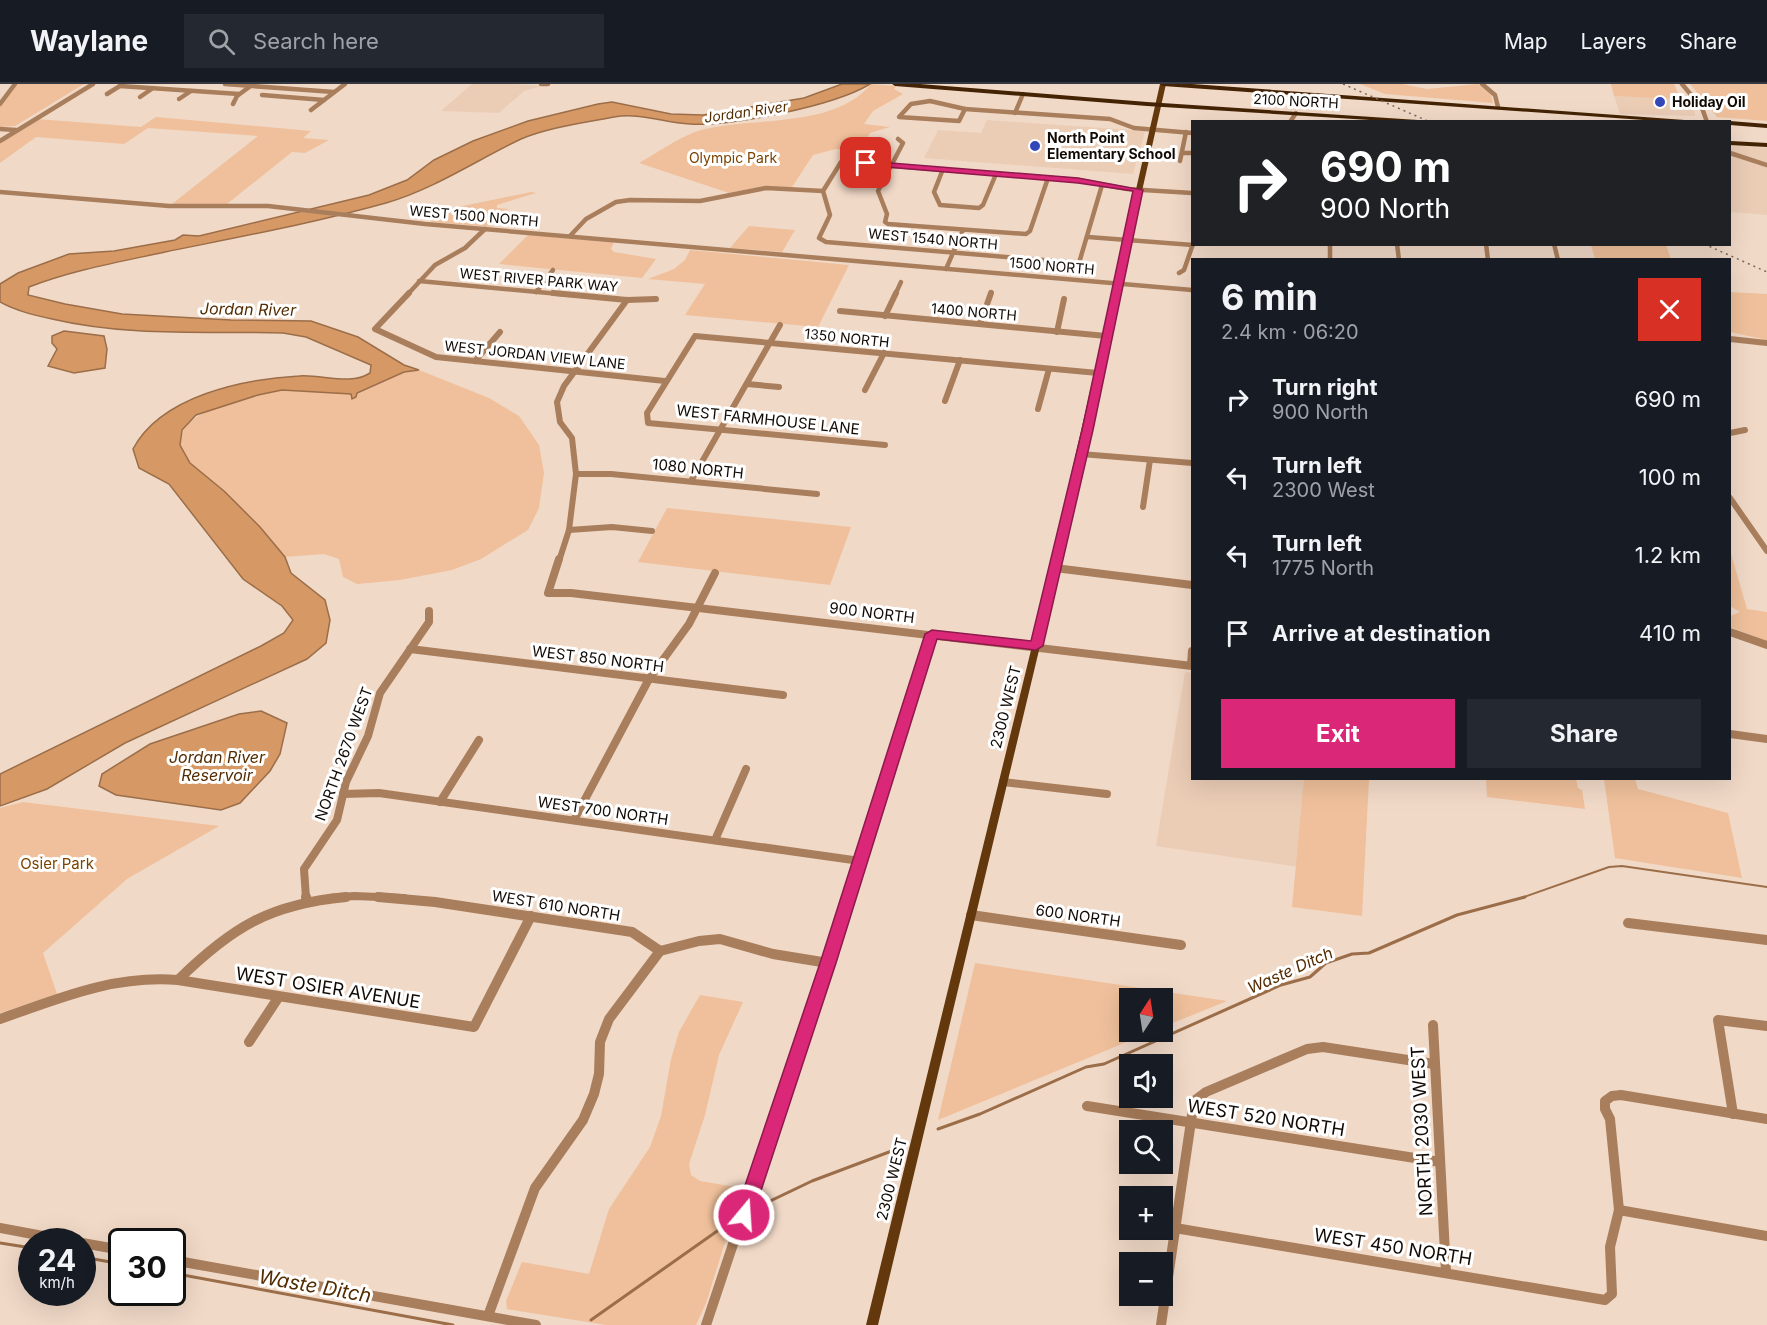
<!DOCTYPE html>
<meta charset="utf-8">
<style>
:root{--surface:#171b24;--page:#242831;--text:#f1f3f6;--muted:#9ea1a6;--line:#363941;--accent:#db2777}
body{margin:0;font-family:Inter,sans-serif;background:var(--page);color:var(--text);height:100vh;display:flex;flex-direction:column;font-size:22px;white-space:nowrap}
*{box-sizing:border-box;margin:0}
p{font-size:20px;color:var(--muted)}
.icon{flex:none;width:33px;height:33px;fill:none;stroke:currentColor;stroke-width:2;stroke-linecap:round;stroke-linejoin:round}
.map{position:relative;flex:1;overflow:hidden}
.panel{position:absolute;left:1191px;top:174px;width:540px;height:522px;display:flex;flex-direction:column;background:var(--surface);border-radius:0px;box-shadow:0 6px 24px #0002}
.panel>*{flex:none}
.top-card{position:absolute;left:1191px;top:36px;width:540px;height:126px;border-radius:0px;box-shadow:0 6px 24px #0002;background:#202124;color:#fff;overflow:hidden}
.needle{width:39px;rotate:12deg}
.controls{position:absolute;left:1119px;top:904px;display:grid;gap:12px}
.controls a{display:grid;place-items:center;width:54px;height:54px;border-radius:0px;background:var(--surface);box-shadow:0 6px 24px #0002;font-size:30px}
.speed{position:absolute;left:18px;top:1144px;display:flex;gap:12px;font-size:30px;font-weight:700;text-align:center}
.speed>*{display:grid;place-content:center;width:78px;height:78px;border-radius:50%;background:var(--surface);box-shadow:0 6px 24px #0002;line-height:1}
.speed small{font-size:15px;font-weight:400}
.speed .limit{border:3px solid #111;border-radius:9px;background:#fff;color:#111}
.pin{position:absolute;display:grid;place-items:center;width:51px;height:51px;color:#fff;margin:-26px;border-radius:12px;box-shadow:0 3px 9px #0006}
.me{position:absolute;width:66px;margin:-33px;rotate:18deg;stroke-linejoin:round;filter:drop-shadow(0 0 4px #0008)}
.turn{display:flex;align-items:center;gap:21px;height:126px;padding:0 30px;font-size:27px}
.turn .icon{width:78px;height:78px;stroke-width:2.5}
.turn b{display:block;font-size:42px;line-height:51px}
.round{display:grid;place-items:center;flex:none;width:63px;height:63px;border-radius:0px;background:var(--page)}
.summary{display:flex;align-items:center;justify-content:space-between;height:102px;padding:0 30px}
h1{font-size:36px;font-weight:700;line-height:45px}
.button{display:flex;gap:12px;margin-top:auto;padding:12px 30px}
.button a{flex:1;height:69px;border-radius:0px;background:var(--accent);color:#fff;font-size:24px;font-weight:700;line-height:69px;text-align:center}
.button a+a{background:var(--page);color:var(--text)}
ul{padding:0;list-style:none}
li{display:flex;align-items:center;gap:18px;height:78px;padding:0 30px}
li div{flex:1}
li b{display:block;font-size:22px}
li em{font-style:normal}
header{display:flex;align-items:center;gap:36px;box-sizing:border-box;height:84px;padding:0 30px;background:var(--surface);border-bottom:2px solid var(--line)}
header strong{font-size:28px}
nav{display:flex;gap:33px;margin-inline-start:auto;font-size:21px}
.search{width:420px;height:54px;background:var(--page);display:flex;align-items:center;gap:15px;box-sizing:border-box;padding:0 21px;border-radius:0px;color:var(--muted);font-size:22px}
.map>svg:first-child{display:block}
.built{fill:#ebcdb6}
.green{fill:#efc09b}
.water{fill:#d69966;stroke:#9b6e49;stroke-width:1.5}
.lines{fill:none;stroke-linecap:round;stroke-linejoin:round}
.stream-far1{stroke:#9b6e49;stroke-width:2}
.stream{stroke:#9b6e49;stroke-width:3}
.minor-far3{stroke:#a97e5c;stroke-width:4.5}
.minor-far2{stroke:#a97e5c;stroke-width:6}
.minor-far1{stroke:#a97e5c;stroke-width:8}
.minor{stroke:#a97e5c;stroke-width:10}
.major{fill:#63380d;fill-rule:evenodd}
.highway{fill:#432304;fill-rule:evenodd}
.rail{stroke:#78695d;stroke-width:1.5;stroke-dasharray:2 4;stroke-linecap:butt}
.route{fill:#db2777;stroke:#8e194d;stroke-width:1.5}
.poi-dot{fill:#3347b9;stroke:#fff;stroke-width:2}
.labels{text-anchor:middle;stroke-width:6;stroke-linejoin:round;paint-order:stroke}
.far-street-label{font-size:14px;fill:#120b05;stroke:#fff}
.far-poi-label{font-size:14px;font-weight:bold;fill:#120b05;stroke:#fff;text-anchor:start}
.far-water-label{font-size:14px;font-style:italic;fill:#542c01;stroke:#fff}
.far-park-label{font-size:14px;fill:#7b4200;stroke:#fff}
.street-label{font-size:15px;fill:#120b05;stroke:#fff}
.park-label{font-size:15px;fill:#7b4200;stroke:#fff}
.water-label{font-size:16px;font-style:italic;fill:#542c01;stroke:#fff}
.near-street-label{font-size:18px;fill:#120b05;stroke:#fff}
.near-water-label{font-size:20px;font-style:italic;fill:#542c01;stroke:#fff}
</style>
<header>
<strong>Waylane</strong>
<div class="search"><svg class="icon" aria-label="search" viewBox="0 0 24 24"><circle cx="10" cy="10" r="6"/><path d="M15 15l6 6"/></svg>Search here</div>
<nav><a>Map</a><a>Layers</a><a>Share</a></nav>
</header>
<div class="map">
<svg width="1767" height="1241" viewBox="0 0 1767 1241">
<rect width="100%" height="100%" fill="#f1d9c7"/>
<g class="built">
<path d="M472,0H513L542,2L524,7L499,29L441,27Z"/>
<path d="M1614,12L1690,16L1694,21L1695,32L1620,30Z"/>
<path d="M987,36L1145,47L1133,90L924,74L938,46L981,49Z"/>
<path d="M1730,61L1767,64V131L1730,128Z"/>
<path d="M1185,588L1192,589V694L1305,695L1299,783L1156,762Z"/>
</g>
<g class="green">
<path d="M17,0H84L15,42L0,43V22Z"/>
<path d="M871,0L896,2L894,5L903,10L873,27L864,40L890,43L870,49L865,57L875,64L872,68L836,65L813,71L792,103H761L729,109L639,79C659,68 683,50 705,45C756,33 835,44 871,0Z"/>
<path d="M1360,0H1402L1427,5L1478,0L1491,11L1493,19L1385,10Z"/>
<path d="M1611,0H1674L1678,9H1670L1672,15L1614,12Z"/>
<path d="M1690,0H1767V37L1717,33Z"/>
<path d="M156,33L311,47L303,54L329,56L305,69L292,68L227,120H172L258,52L148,44L124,60L36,53L0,79V58L37,35L141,43Z"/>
<path d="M531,108L536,109L497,121V124L508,125L492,143L430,138L453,124Z"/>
<path d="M749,142L795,146L782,168L730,164Z"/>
<path d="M528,151L614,158L611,165L614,168L656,175L642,194L499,180Z"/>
<path d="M1591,161H1666L1671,175H1595Z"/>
<path d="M690,166L849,181L818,243L685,231L705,200L648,195L674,185L685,176Z"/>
<path d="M1730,208L1767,210V256L1730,248Z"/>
<path d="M419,286L489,314L519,332L539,361L544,389L539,424L528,446L481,475L452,486L400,496L357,500L343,493L339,475L324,470L285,473C265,451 245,427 223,406C209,393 188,383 181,364C169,328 258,308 283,306C305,304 329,306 352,310V315L357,309L404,288Z"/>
<path d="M667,424L851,443L830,501L638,478Z"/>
<path d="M1730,466L1747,525L1767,528V557L1730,543V532L1740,528L1730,522Z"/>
<path d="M1304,695H1369L1362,832L1292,823Z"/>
<path d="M1486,695H1576L1578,704L1582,706L1585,725L1487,713Z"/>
<path d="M1604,695H1635L1638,705L1728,729L1742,794L1615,774Z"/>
<path d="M23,718L219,742L127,795L43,869L57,910L0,929V724Z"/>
<path d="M975,879L1227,917L1163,943L1162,915H1130V948H1151L938,1036Z"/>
<path d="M700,911L743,918L719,971L705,1031L689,1080L691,1091L700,1097L742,1104L706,1219L696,1241H606L507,1225L506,1217L522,1178L589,1190L609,1125L650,1063L661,1032L671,975L679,948Z"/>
</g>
<g class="water">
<path d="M842,0H870C834,22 732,42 690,40C664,39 639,28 614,33C584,39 549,43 521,55C477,76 434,105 386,119C314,139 239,153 165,168C119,178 73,186 29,203L28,211L65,220L122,230L231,236L311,237L358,253L404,281L419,286L404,288L357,309L356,313L352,315L351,310L282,306L258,311L196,331L182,346L180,361L190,379L224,407L260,443L285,473L291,489L325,516L330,536L326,559L307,575L125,659L47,705L0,722V690L261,562L284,549L293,536L282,522L243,495L169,400L139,384L133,365C161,312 243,295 299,292C322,290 350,302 370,289L371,281L306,253L283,249C205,247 129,253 52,235C34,231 16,227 0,218V200L18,189L69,170L114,167L175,156L183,151L199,152L369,111L407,96L434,76L473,57L528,37L598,20L612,18L671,30L703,31L804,14Z"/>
<path d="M64,247L104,252L107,265L105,284L74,289L48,282L57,265L52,259V252Z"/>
<path d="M261,627L287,639L280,670L270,687L240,719L221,726L116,711L99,702L102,690L150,660L239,630Z"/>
</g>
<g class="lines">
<path class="stream-far1" d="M1521,814L1609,783L1622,782L1767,803"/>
<g class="stream">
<path d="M938,1045L980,1030L1086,983L1104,980L1281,901L1310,893L1326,879L1352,870L1369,869L1457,831L1525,813"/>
<path d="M762,1121L812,1097L897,1065"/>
<path d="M0,1159L32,1164"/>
<path d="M82,1173L122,1180"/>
<path d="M172,1189L453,1241"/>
<path d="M591,1236L730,1138"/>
</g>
<g class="minor-far3">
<path d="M225,0L334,8"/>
<path d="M541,0H548"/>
<path d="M1482,0L1495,11L1498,23"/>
<path d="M1682,0L1702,24L1707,38"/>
<path d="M120,2L239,10"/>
<path d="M107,10L123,0"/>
<path d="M262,11L324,16"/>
<path d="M140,13L153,4"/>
<path d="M179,15L191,7"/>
<path d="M930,17L965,25L959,37L899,33L911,20Z"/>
<path d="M0,20L15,0"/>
<path d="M233,20L237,12L252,1"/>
<path d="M965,25L1110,35L1134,44L1192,49"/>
<path d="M311,26L345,0"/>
<path d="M1015,29L1023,10"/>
<path d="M1290,38L1296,29"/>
<path d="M0,45L16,46"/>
<path d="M898,55L903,59L878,107L887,130L885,138L888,140L1026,150L1030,147L1048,94"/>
<path d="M0,57L93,0"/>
<path d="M1182,69H1192"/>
<path d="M1730,69L1767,81"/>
<path d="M1180,77L1186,48"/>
<path d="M943,85L934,108L940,121L979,124L983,121L996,90"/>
<path d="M1102,101L1079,179L826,158L819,154L830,131L823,107L841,78L1078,96L1127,105L1192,109"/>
<path d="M0,108L169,122H268L425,140L1192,206"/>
<path d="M570,152L586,135L616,118L630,116L700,117L766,104L823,107"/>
<path d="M1088,153L1193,161"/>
<path d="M1330,160V176"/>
<path d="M1397,160L1399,176"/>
<path d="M1486,160L1488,176"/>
<path d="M1554,160L1558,176"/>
<path d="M946,185L963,146"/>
<path d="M1179,189L1184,186L1193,160"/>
<path d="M419,197L570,211"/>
<path d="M536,208L553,186"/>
<path d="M407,211L435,181L465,164L485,145"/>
<path d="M895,211L901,198"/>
<path d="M990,211L991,208"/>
</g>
<g class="minor-far2">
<path d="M409,209L375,245L436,273L665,297"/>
<path d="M553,209L627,216L656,215"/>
<path d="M840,227L1106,252"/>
<path d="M885,232L896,209"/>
<path d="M980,240L991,209"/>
<path d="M1057,248L1064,215"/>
<path d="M1730,255L1767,259"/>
<path d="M475,277L500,248"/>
<path d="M747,300L779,303"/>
<path d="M865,306L884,269"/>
<path d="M945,317L960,276"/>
<path d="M1038,325L1049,285"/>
<path d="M1730,349L1745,346"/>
<path d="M885,361L648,339L647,329L695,252L1098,289"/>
<path d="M1081,370L1192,379"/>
<path d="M576,390H611L817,410"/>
<path d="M691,397L780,241"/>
<path d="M1730,414L1767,467"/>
<path d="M1143,423L1150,376"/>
<path d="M569,446L612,443L652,447"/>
<path d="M559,477L569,446L576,390L572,354L560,338L557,318L564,302L627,216"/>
</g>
<g class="minor-far1">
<path d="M559,475L548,509H571L1192,582"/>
<path d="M1055,484L1192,501"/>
<path d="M1730,548L1767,561"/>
<path d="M410,565L783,611"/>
<path d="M1191,581L1192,567"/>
<path d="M1730,650L1767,655"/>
<path d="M1003,698L1107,710"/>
<path d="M343,710L379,709L860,777"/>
<path d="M440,718L479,656"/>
<path d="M574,736L649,595L689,540L715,489"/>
<path d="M715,756L746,685"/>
<path d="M306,814L304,785L337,736L346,698L368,652L380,609L429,538V527"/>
<path d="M329,814L354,812L404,814"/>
<path d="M848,814L932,550"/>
</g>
<g class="minor">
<path d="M306,813L307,817"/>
<path d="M378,813L435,818L632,848L660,867"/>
<path d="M971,831L1181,861"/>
<path d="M1628,839L1767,856"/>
<path d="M660,867L699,857L720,855L773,870L828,879"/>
<path d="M178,896C232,843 270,820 346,813"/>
<path d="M0,935C60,914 113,891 178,896L474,943L531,832"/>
<path d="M1433,941L1446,1188"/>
<path d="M249,958L278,914"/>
<path d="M1087,1022L1440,1078"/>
<path d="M1733,1030L1718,936L1767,942"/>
<path d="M1619,1126L1767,1152"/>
<path d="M0,1144L75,1158"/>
<path d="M1175,1144L1605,1216L1612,1210L1610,1163L1619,1126L1610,1035L1605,1025V1017L1612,1012L1621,1011L1767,1035"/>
<path d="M82,1159L122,1166"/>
<path d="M172,1176L536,1241"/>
<path d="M488,1232L535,1104L583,1036L594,1010L599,990L600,958L609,935L660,867"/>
<path d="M706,1241L849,813"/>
<path d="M1161,1241L1194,1017L1206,1008L1307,965L1323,963L1434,980"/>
</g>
<path class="major" d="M1160,0H1166L1040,562L878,1241H866L1032,562Z"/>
<g class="highway">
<path d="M892,0H920L1147,18L1448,38H1402L1147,22L895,2Z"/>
<path d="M1160,0H1192L1712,38H1672L1163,2Z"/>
<path d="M1730,37L1767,40V44L1730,41V38H1728Z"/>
<path d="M1730,57L1767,59V63L1730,61Z"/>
</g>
<g class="rail">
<path d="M1343,0L1430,38"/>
<path d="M1704,160L1767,188"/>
</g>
</g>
<path class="route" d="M866,77L1078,94L1143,106L1093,346L1043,562L1036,566L937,555L836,879L753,1131L750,1136L744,1138L737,1136L735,1131L820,879L925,550L932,546L1031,557L1082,346L1133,107L1078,99L863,81Z"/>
<g class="poi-dot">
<circle cx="1660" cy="18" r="6"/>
<circle cx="1035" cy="62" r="6"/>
</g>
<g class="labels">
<g class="far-street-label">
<text transform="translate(1296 17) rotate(3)" y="5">2100 NORTH</text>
<text transform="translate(474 132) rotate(5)" y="5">WEST 1500 NORTH</text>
<text transform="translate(933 155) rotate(5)" y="5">WEST 1540 NORTH</text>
<text transform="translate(1052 182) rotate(5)" y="5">1500 NORTH</text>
<text transform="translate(539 196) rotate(5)" y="5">WEST RIVER PARK WAY</text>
<text transform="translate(974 228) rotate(5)" y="5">1400 NORTH</text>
<text transform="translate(847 254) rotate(6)" y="5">1350 NORTH</text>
<text transform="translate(535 271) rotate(6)" y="5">WEST JORDAN VIEW LANE</text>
</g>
<g class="far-poi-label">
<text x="1672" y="23">Holiday Oil</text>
<text x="1047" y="59">North Point<tspan x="1047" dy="16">Elementary School</tspan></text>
</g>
<g class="far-water-label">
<text transform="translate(746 28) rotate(-8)" y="5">Jordan River</text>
</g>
<g class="far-park-label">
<text x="733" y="79">Olympic Park</text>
</g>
<g class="street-label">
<text transform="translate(768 336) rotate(6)" y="5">WEST FARMHOUSE LANE</text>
<text transform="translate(698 385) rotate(6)" y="5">1080 NORTH</text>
<text transform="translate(872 529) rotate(7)" y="5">900 NORTH</text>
<text transform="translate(598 575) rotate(7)" y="5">WEST 850 NORTH</text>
<text transform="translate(1006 623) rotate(-76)" y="5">2300 WEST</text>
<text transform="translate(344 670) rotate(-70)" y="5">NORTH 2670 WEST</text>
<text transform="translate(603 727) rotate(8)" y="5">WEST 700 NORTH</text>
<text transform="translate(556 822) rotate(9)" y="5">WEST 610 NORTH</text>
<text transform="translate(1078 832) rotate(8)" y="5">600 NORTH</text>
<text transform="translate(892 1095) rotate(-76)" y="5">2300 WEST</text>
</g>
<g class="park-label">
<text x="57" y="785">Osier Park</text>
</g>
<g class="water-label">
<text transform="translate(248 225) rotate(1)" y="6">Jordan River</text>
<text x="217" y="679">Jordan River<tspan x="217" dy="18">Reservoir</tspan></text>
<text transform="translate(1290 886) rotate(-24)" y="6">Waste Ditch</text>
</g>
<g class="near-street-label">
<text transform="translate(328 904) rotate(9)" y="6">WEST OSIER AVENUE</text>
<text transform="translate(1266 1034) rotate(9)" y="6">WEST 520 NORTH</text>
<text transform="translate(1422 1047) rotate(-93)" y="6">NORTH 2030 WEST</text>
<text transform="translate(1393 1163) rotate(9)" y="6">WEST 450 NORTH</text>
</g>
<g class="near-water-label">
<text transform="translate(315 1202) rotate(10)" y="7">Waste Ditch</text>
</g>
</g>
</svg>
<div class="controls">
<a><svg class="needle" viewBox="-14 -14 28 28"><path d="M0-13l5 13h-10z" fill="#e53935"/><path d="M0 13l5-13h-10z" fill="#9ea1a6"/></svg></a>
<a><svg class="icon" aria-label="sound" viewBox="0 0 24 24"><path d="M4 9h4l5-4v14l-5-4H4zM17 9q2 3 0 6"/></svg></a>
<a><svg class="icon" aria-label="search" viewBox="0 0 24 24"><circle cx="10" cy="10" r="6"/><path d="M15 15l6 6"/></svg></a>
<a>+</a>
<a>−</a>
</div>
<div class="speed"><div>24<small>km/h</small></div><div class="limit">30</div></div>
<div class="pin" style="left:866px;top:79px;background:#d93025"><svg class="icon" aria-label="arrive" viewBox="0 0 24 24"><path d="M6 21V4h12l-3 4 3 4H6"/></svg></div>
<svg class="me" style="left:744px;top:1131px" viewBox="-20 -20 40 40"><circle r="17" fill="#db2777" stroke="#fff" stroke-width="3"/><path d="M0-11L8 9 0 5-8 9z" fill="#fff"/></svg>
<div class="top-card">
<div class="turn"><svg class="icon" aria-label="right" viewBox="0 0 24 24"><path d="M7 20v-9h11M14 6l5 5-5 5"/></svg><div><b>690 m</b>900 North</div></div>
</div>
<section class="panel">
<div class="summary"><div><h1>6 min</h1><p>2.4 km · 06:20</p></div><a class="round" style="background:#d93025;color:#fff"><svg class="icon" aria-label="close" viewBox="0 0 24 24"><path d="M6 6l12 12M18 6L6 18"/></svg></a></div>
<ul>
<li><svg class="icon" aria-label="right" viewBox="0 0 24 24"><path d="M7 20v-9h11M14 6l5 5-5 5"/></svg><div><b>Turn right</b><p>900 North</p></div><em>690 m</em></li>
<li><svg class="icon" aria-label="left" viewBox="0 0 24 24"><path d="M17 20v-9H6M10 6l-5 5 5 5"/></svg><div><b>Turn left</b><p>2300 West</p></div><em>100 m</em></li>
<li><svg class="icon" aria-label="left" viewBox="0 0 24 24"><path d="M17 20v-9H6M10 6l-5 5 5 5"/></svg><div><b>Turn left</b><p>1775 North</p></div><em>1.2 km</em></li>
<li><svg class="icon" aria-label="arrive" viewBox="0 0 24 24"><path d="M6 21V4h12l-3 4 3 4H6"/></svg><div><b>Arrive at destination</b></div><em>410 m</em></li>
</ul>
<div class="button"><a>Exit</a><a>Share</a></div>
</section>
</div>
